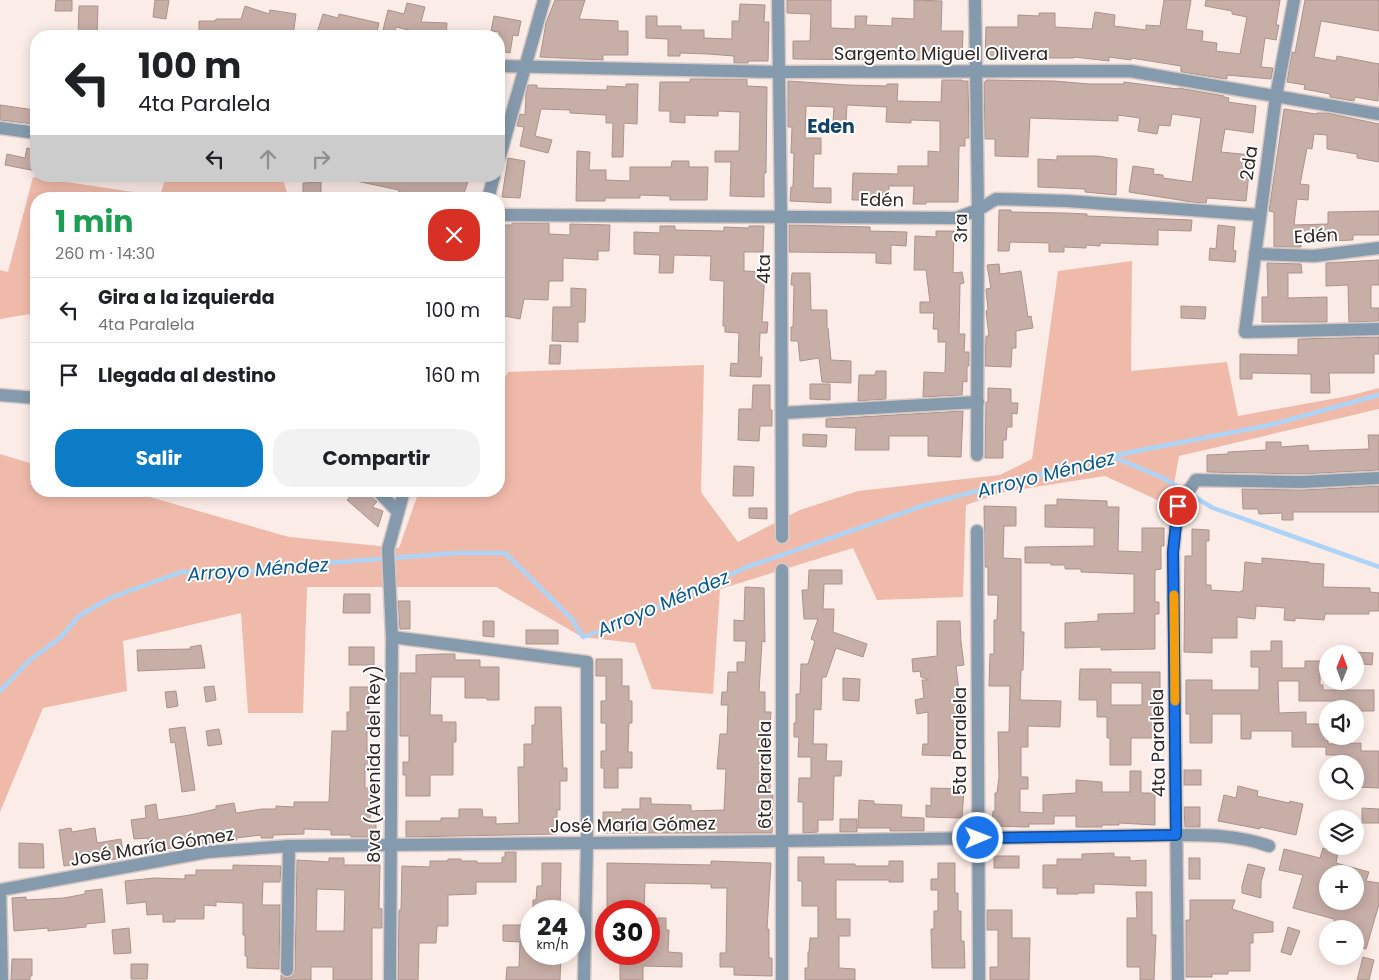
<!DOCTYPE html>
<html lang="es">
<meta charset="utf-8">
<style>
:root{--surface:#fff;--page:#f2f2f2;--text:#202124;--muted:#757577;--line:#e0e0e0;--accent:#0d7cc6}
body{margin:0;font-family:Poppins,sans-serif;background:var(--page);color:var(--text);height:100vh;display:flex;flex-direction:column;font-size:19px;white-space:nowrap}
*{box-sizing:border-box;margin:0}
p{font-size:16px;color:var(--muted)}
.icon{flex:none;width:28px;height:28px;fill:none;stroke:currentColor;stroke-width:2;stroke-linecap:round;stroke-linejoin:round}
.map{position:relative;flex:1;overflow:hidden}
.sheet{position:absolute;left:30px;top:192px;width:475px;height:305px;display:flex;flex-direction:column;background:var(--surface);border-radius:20px;box-shadow:0 2px 12px #0003}
.sheet>*{flex:none}
.guide{position:absolute;left:30px;top:30px;width:475px;height:152px;border-radius:20px;box-shadow:0 2px 12px #0003;background:#fff;color:var(--text);overflow:hidden}
.needle{width:32px;rotate:1deg}
.fabs{position:absolute;left:1319px;top:645px;display:grid;gap:10px}
.fabs a{display:grid;place-items:center;width:45px;height:45px;border-radius:50%;background:var(--surface);box-shadow:0 2px 12px #0003;font-size:25px}
.speed{position:absolute;left:520px;top:900px;display:flex;gap:10px;font-size:25px;font-weight:700;text-align:center}
.speed>*{display:grid;place-content:center;width:65px;height:65px;border-radius:50%;background:var(--surface);box-shadow:0 2px 12px #0003;line-height:1}
.speed small{font-size:12px;font-weight:400}
.speed .limit{border:8px solid #d22;background:#fff;color:#111}
.pin{position:absolute;display:grid;place-items:center;width:42px;height:42px;color:#fff;margin:-21px;border:2px solid #fff;border-radius:50%;box-shadow:0 1px 5px #0007}
.me{position:absolute;width:55px;margin:-28px;rotate:89deg;stroke-linejoin:round;filter:drop-shadow(0 0 4px #0008)}
.turn{display:flex;align-items:center;gap:18px;height:105px;padding:0 25px;font-size:22px}
.turn .icon{width:65px;height:65px;stroke-width:2.5}
.turn b{display:block;font-size:35px;line-height:42px}
.lanes{display:flex;align-items:center;height:48px;padding:0 25px;background:#0003;justify-content:center;gap:25px;direction:ltr}
.lanes .off{opacity:.35}
.round{display:grid;place-items:center;flex:none;width:52px;height:52px;border-radius:20px;background:var(--page)}
.summary{display:flex;align-items:center;justify-content:space-between;height:85px;padding:0 25px}
h1{font-size:30px;font-weight:700;line-height:38px;color:#1e9e55}
.action{display:flex;gap:10px;margin-top:auto;padding:10px 25px}
.action a{flex:1;height:58px;border-radius:20px;background:var(--accent);color:#fff;font-size:20px;font-weight:700;line-height:58px;text-align:center}
.action a+a{background:var(--page);color:var(--text)}
ul{padding:0;list-style:none}
li{display:flex;align-items:center;gap:15px;height:65px;padding:0 25px;border-top:1px solid var(--line)}
li div{flex:1}
li b{display:block;font-size:19px}
li em{font-style:normal}
.map>svg:first-child{display:block}
.green{fill:#f0baaa}
.lines{fill:none;stroke-linecap:round;stroke-linejoin:round}
.stream{stroke:#add4f7;stroke-width:4.5}
.building{fill:#c7aea7;stroke:#ab938c;fill-rule:evenodd}
.street-casing{stroke:#d7c8c4;stroke-width:15}
.street{stroke:#869aad;stroke-width:12}
.route-casing{stroke:#114b97;stroke-width:12}
.route{stroke:#1a73e8;stroke-width:9}
.slow{stroke:#f59e0b;stroke-width:9}
.labels{text-anchor:middle;stroke-width:4;stroke-linejoin:round;paint-order:stroke}
.street-label{font-size:18px;fill:#2f2623;stroke:#fff}
.neighbourhood-label{font-size:19px;font-weight:bold;fill:#144267;stroke:#fff}
.water-label{font-size:19px;font-style:italic;fill:#0a578c;stroke:#fff}
</style>
<div class="map">
<svg width="1379" height="980" viewBox="0 0 1379 980">
<rect width="100%" height="100%" fill="#fcece7"/>
<g class="green">
<path d="M166,176H282L289,199H36V313L0,319V270L8,272L33,177L160,196Z"/>
<path d="M1132,261L1131,371L1227,362L1238,416L1348,396L1379,388V409L1179,456L1173,490L1164,503L1105,476L1004,492L966,505L963,597L877,600L853,548L720,589L713,694L652,689L635,643L582,637L496,587H307L303,713H248L241,613L123,641L127,691L43,708L0,812V454L36,465V491H129L289,537L399,548L419,491H499V388L508,372L704,365L701,492L738,542L800,510L858,491L1000,475L1032,459L1058,271Z"/>
</g>
<g class="lines">
<g class="stream">
<path d="M1111,456L1161,477L1213,508L1379,567"/>
<path d="M0,691L30,660L60,638L79,616L110,598L181,572H243L314,564L457,553H505L571,618L583,637L628,621L747,567L931,503L1111,456L1270,425L1379,395"/>
</g>
</g>
<g class="building">
<path d="M56,0H72V11H55Z"/>
<path d="M155,0H169L166,19L153,17Z"/>
<path d="M555,0H585L579,19L618,21V31H628V55H603V60L540,57L546,23Z"/>
<path d="M787,0H831V28L855,29V16H867L866,25L892,26V18L914,19V0L942,1L941,31H963L962,58L921,57V60L887,59V60L793,59V41H810L811,14L787,13Z"/>
<path d="M1164,0H1191L1186,29L1203,31L1202,41L1217,43L1216,51L1240,54L1247,17L1232,14V11L1205,6L1206,0H1280L1276,25H1279L1276,40L1265,38L1261,67L1273,68L1271,79L1227,75V79L1181,72V66L1131,58V60L1109,57V61L1074,57V58H985L986,27H1018V15L1039,16V13H1055V27L1092,29L1095,12L1115,15L1114,26L1146,30V25L1160,26Z"/>
<path d="M1305,0H1379V31L1321,21L1314,57L1336,61L1337,56L1379,64L1378,101L1355,97L1354,101L1330,97V94L1304,89L1305,85L1287,82L1292,52L1295,53Z"/>
<path d="M407,3L425,7L421,22L447,23L446,36H434L396,27L394,33L383,30L388,10L404,14Z"/>
<path d="M740,4L765,5L764,22H769L768,61H748V63H734V56L708,54L680,53V56H668V39L646,38V16H657V26H681V30H704V38L732,39V21H739Z"/>
<path d="M79,6H98L97,36H78Z"/>
<path d="M245,6L269,14L270,10L296,14L293,36H199V21H215L216,19H241Z"/>
<path d="M323,14L338,18L339,14L379,23L376,36H316Z"/>
<path d="M494,16L521,21L518,36L513,35L510,53L499,51V32L491,31Z"/>
<path d="M690,79H747V86L767,87L766,173H764V197L730,196L731,162H715V151H739L740,112L718,111V116L685,115V123L670,122V111H659L660,82H690Z"/>
<path d="M942,80H962V81H968L969,138H965V146H959L958,202H926V204H913L914,186H889V200H852L853,173L898,174V166H928V151L940,152V121L911,120V123L886,122L887,107L847,105L846,122H833L834,107L806,106L805,138H821V154H814L813,188H831V203L790,201L791,187H793L794,153H791L792,127H788V81L848,85L887,86V84H898L897,101L941,102Z"/>
<path d="M986,80L1054,81L1089,84H1124V82L1178,89L1179,88L1224,96V97L1229,98L1228,102L1256,106L1253,133L1225,129L1221,152L1251,155L1246,201L1207,198L1206,203L1192,202L1129,192L1133,166L1154,169L1153,174L1163,175V178L1192,182L1201,118L1172,114L1170,126L1159,125L1157,134L1138,131L1140,118L1118,115V121L1030,118L1028,157L995,156V139H985L984,82H986Z"/>
<path d="M626,84H638L637,124L624,123L623,157H612L613,123H606V115L570,113V110L541,109L535,136L552,140L548,153L520,146L524,127L517,126L520,114L525,115L526,93L528,85H537V88L607,90V86L626,87Z"/>
<path d="M0,105L35,110L34,124L0,120Z"/>
<path d="M1284,109L1316,114L1317,113H1327L1379,124V162L1357,158V154L1327,149V135L1314,134L1312,149L1307,148L1300,184L1309,185L1308,200L1297,199L1294,225L1328,224V212L1379,211V235H1353V240L1301,242V247H1274V212L1269,211Z"/>
<path d="M27,148L36,150V171L5,165L7,154L25,158Z"/>
<path d="M577,151L590,152L589,170H606V180L630,181V167H671L672,161H689V167H708L707,200H670V196L640,195V198H605V201H576Z"/>
<path d="M1057,156H1097L1117,159L1116,195L1085,192V189L1038,187V159L1057,160Z"/>
<path d="M508,158L525,161L520,198L502,197Z"/>
<path d="M356,176H407L427,181L428,176H470L462,199H423V197L399,192V190L356,181Z"/>
<path d="M321,182V196L303,197V183Z"/>
<path d="M999,210H1011V212L1065,213L1087,214V216L1192,220L1191,231L1158,230V245L1100,243V246L1086,245V248L1064,247V252H1049V243L1010,242L1009,251H998Z"/>
<path d="M512,223H549V234L570,235V224L610,225L609,251H598V260L563,258V281H549L548,300L524,299L520,319L499,315V225H512Z"/>
<path d="M789,225L870,227V231L907,232L906,246L891,245V264L876,263V253L789,252Z"/>
<path d="M1218,225L1235,227L1233,250L1236,251L1235,262L1209,260L1210,248L1216,249Z"/>
<path d="M660,226H675V230L724,231V227L749,228V226H764L763,252H744V271L765,272L762,322H768L767,333H760L759,357H762L761,377L730,376L731,363L738,364L739,333L725,332V326H723L724,281L710,280L711,256L674,255L673,273H659L660,255L634,254V232L660,233Z"/>
<path d="M936,231H954L953,273L962,272L964,283L960,284L959,334H965L964,352H969V366H967V382L963,381L962,395L923,397L924,372L945,373L946,342H938V329H933L934,313H920V302H930L926,270H914L915,236L936,237Z"/>
<path d="M1379,260V285H1371V308H1379V321L1349,322L1348,285L1326,286V263Z"/>
<path d="M1267,263L1301,264L1302,273H1288V298L1327,297V322H1262V297H1268Z"/>
<path d="M999,264L1000,274L1021,271L1028,317L1031,316L1033,328L1016,331V348H1012L1011,367L985,366L986,336H989L986,311L988,310L986,289L991,288L987,265Z"/>
<path d="M792,273H810L811,310H827V328H828L831,360L851,361V383L822,382L819,358L800,361L798,341H791V327H793L794,285H791Z"/>
<path d="M571,288L586,289L585,322H578V342L552,341L553,307H571Z"/>
<path d="M1181,306L1206,307L1205,319L1181,318Z"/>
<path d="M1379,337V354H1374V373H1329L1330,393H1311V374L1252,373V379H1240V354L1298,355V339Z"/>
<path d="M550,345H561L560,364H549Z"/>
<path d="M876,371H886V399L858,401L859,375H875Z"/>
<path d="M810,384H830V400L810,399Z"/>
<path d="M753,385H770V410H772V426H760L759,441L738,440L739,409H752Z"/>
<path d="M988,388L1011,389V403H1018L1017,414L1012,413V427H1007L1006,440H1003V458H985L986,402H988Z"/>
<path d="M963,411L961,457L928,456V436H889V450H855L856,428L826,427V419Z"/>
<path d="M803,434L827,435L826,447L803,446Z"/>
<path d="M1368,435H1379V470L1302,474L1207,472V455L1228,454V452L1266,450V442H1281V447L1308,445L1309,451L1369,449Z"/>
<path d="M734,466L754,467L753,496H733Z"/>
<path d="M1379,486V512H1293V520H1282V513L1259,514L1258,509H1243L1242,489L1302,490Z"/>
<path d="M355,491H365L377,502L372,507L383,511L378,527L347,500Z"/>
<path d="M1057,499L1107,501V507H1119L1118,551L1142,552V528H1164V546H1161V569L1155,570V602H1159V614H1155V649L1101,650V647L1065,648V623L1098,621V614L1134,613V574L1081,572V569H1065V565H1051V563H1025V547L1094,546V528L1045,527V505H1057Z"/>
<path d="M984,506L1016,507V526H1004L1003,558L1021,559V632H1024L1023,670H1021L1020,700L1061,701L1060,727L1028,726V747H1021V777H1028V789H1020V812L1043,813V795L1076,793V780L1102,782V792H1130V771H1141V793H1155V825L1119,823V825H1102V827H1076V816H1054V824H1029V827L992,826L993,811H995V793H997L999,777L998,732H1009L1010,686H989L990,654H994V620H997L998,595H988V567H985Z"/>
<path d="M749,508H767V519L749,518Z"/>
<path d="M1192,529L1209,530V541H1206V585H1211V590L1240,592L1241,591H1243L1245,562L1262,564V558L1309,562V563L1324,564L1323,587L1370,588V592L1379,593V611H1369V614H1325L1324,620L1295,618V621L1284,620L1285,608L1256,606L1255,619L1237,617V638H1212V653L1184,652L1185,556H1192Z"/>
<path d="M809,570H842V584H824L823,609H834L833,632L867,644L863,657L836,648L826,677H822L821,710L814,709L813,744H827L826,761H842L841,776H834L833,820H818V832L803,833V802H798L799,778H811V757H798L799,737H794V723H796V694H800L801,664H808L815,641L811,639L818,619H804L802,590H808Z"/>
<path d="M745,587L764,588L765,642L762,641L759,692H765V712H771L770,725H761L760,753H768V774H770V795H773L772,833H603V812H622V809H640V798H651V804L691,805V811L724,810L726,769H717L720,734H727L728,705H721L722,692H727L728,672H737V662H745L746,641H734V620L744,621Z"/>
<path d="M344,594H370V613H343Z"/>
<path d="M398,601H410V629H400Z"/>
<path d="M483,621H494V637L483,636Z"/>
<path d="M937,621H960L961,642L964,665L956,666L961,708H960L959,736L956,735V756L922,755L923,744H928V712L917,714L915,700L924,698L922,680H929L921,677L920,671L913,672L912,659L937,656Z"/>
<rect x="526" y="630" width="32" height="14"/>
<path d="M1271,641H1282V668H1305V661H1320V685H1323V690H1374V711H1355V709H1343V701H1299V681H1278L1279,713L1306,712V724H1328V744L1361,743V751H1379V788L1355,787V764H1350V755H1326V747H1292V731H1251V739H1241V714H1212V743H1190V714H1186V680H1212V690H1259V667H1251V651H1271Z"/>
<path d="M201,645L205,668L138,671L137,650L191,649L190,647Z"/>
<rect x="349" y="647" width="25" height="18"/>
<path d="M1355,652L1373,653L1372,665L1355,663Z"/>
<path d="M441,654H455V660H480V667H499V700H487V698H465V677H431L430,715H442V722H456V742H453V775H430V796H406V775H403V762H409V736H400V673H416V655Z"/>
<path d="M596,659H622V686H629V701H632V723H629L628,752H632V768H618V788H604V768H601V751H606V723H601V701H606V676H596Z"/>
<path d="M1080,669H1111V672H1160V705H1163V717H1157V738H1131V765H1110V738H1107V717H1097V700H1079ZM1111,683H1142V705H1111Z"/>
<path d="M843,678L860,679L859,701L843,700Z"/>
<path d="M214,686L216,700L206,702L204,687Z"/>
<path d="M350,687H374V702H369V725H367V752H373V764H365V788H371L370,823H376V837H351V835H331V830L304,829V834L273,835V838H261V835L236,838L237,840L221,843V841L150,851L148,838L134,839L131,820L146,818L145,806L156,804L158,820L190,815L216,809V806L234,803L236,813L262,809H276V806L294,807V802H329L332,731H347V712H350Z"/>
<path d="M176,691L178,706L167,708L165,692Z"/>
<path d="M535,707H561L563,768H567V781H560V810H557V834L406,837V821H441V818H459V809H482L483,817H496V824L519,823L518,767H524V744H532V725H535Z"/>
<path d="M185,727L195,790L182,792L175,742L171,743L169,729Z"/>
<path d="M219,729L222,744L208,746L206,731Z"/>
<rect x="1184" y="770" width="17" height="15"/>
<path d="M1238,786L1258,791L1257,796L1289,803L1290,801L1303,804L1296,835L1260,827V829L1218,821L1224,795L1236,798Z"/>
<path d="M931,788L964,789L962,818L926,817V805L931,806Z"/>
<path d="M859,800L874,801V804L902,805L901,817L924,818V831H890V828H858Z"/>
<path d="M1184,807H1200V827H1185Z"/>
<path d="M1362,808L1379,809V823H1362Z"/>
<rect x="840" y="819" width="17" height="13"/>
<path d="M71,828L72,832L95,828L97,843L121,839L124,858L108,860L107,854L76,859L77,864L64,866L59,830Z"/>
<path d="M19,843L43,844L44,868H19Z"/>
<path d="M1323,848L1338,853L1336,863L1369,872L1366,881L1379,883V904L1366,949L1355,945V928L1334,922V919L1293,908L1303,875L1279,870L1284,849L1320,858ZM1328,874H1355V905L1343,901H1325L1328,891Z"/>
<path d="M505,852H516V882H476V894L448,895V926H437L436,943H419L418,980H398L399,910H401L402,866L430,867V861H448V859H461V861H477V863H502V857H505Z"/>
<path d="M1114,853V857H1130V861L1146,860V886L1094,884V893H1078V894H1057V888H1043V865H1057V859H1082V854Z"/>
<rect x="994" y="856" width="25" height="12"/>
<path d="M798,857H824V864H855V866H889V861H903V882H889V880H836V919H850V936H839V968L855,969V980H805V968H808V952H809L810,938H818V906H802V881H798Z"/>
<path d="M329,858H344V865H380L379,908L382,909V928H372V980H333V967H311V980H281V975L286,978L290,977L295,970L297,860L329,862ZM317,889L345,890L344,931H316Z"/>
<rect x="1189" y="858" width="11" height="21"/>
<path d="M711,861L771,863L767,929H769V958H772V976L734,975V967H720V953H726L727,888H711V884L645,883L644,911H607V863L711,865Z"/>
<path d="M542,863H561L560,911H533V900H536L537,886H542Z"/>
<path d="M938,863H955V893H958V911H961V941H964L965,968H932L931,929H934V911H938V890H931V879H938Z"/>
<path d="M1248,864L1265,868L1261,882V898L1242,893V886Z"/>
<path d="M233,865L281,866L280,882H263L262,905H280L279,969L247,968V956H245V935H243V903L216,902V906L204,905V919H175V922H163V914L147,915L146,902L127,904L125,881L154,878L185,879V875H196V870H233Z"/>
<path d="M102,889L105,922L86,924V927L48,931V928L14,931L12,898L26,897V900L64,898L85,894V891Z"/>
<path d="M1136,892H1152V935H1156L1154,980H1140V967H1127V918H1137Z"/>
<path d="M1190,900H1235L1232,909L1273,922V932L1253,933V943H1250V971H1228V974H1212V977H1186V920H1190Z"/>
<path d="M987,910H1012V938H1030L1029,980H990V967H998V930H987Z"/>
<path d="M649,918H666V930H669L668,952L682,953V967L643,966V980H620V954H649Z"/>
<path d="M503,925H531V954H561L560,980H506L507,967H519L520,942L503,941Z"/>
<path d="M1288,927L1300,931L1291,955L1281,952Z"/>
<path d="M129,928L131,953L114,954L112,930Z"/>
<path d="M1363,957L1374,960L1369,980H1357Z"/>
<path d="M12,959H32V976H30V980H11Z"/>
<path d="M131,964H148L147,979H131Z"/>
</g>
<g class="lines">
<defs>
<g id="street">
<path d="M778,0L781,216L782,537"/>
<path d="M975,0L978,210L977,455"/>
<path d="M1294,0L1276,96L1245,332L1379,329"/>
<path d="M499,66L779,72L1130,71L1379,114"/>
<path d="M0,128L36,133"/>
<path d="M499,159L544,0"/>
<path d="M488,199L494,176"/>
<path d="M499,215L956,218L978,210L996,199L1067,201L1260,215"/>
<path d="M1255,254L1314,256L1379,248"/>
<path d="M0,395L36,398"/>
<path d="M782,413L978,402"/>
<path d="M378,491L398,512"/>
<path d="M977,531L979,980"/>
<path d="M782,570V980"/>
<path d="M392,637L587,662V843L584,980"/>
<path d="M287,970L289,846"/>
<path d="M2,980L0,890L207,852L289,846L782,841L1177,835C1208,835 1238,835 1269,846"/>
<path d="M390,980L392,637L388,549L404,491"/>
<path d="M1178,980L1173,552L1178,506L1196,480L1302,482L1379,478"/>
</g>
</defs>
<use href="#street" class="street-casing"/>
<use href="#street" class="street"/>
</g>
<g class="lines">
<defs>
<path id="route" d="M978,838L1176,835L1173,552L1178,506"/>
</defs>
<use href="#route" class="route-casing"/>
<use href="#route" class="route"/>
<path class="slow" d="M1174,595L1175,701"/>
</g>
<g class="labels">
<g class="street-label">
<text x="941" y="60">Sargento Miguel Olivera</text>
<text transform="translate(1249 163) rotate(-82)" y="6">2da</text>
<text transform="translate(882 200) rotate(1)" y="6">Edén</text>
<text transform="translate(961 228) rotate(-90)" y="6">3ra</text>
<text transform="translate(1316 236) rotate(-3)" y="6">Edén</text>
<text transform="translate(764 269) rotate(-90)" y="6">4ta</text>
<text transform="translate(960 741) rotate(-90)" y="6">5ta Paralela</text>
<text transform="translate(1158 743) rotate(-91)" y="6">4ta Paralela</text>
<text transform="translate(374 764) rotate(-90)" y="6">8va (Avenida del Rey)</text>
<text transform="translate(765 775) rotate(-90)" y="6">6ta Paralela</text>
<text transform="translate(633 825) rotate(-1)" y="6">José María Gómez</text>
<text transform="translate(152 847) rotate(-9)" y="6">José María Gómez</text>
</g>
<g class="neighbourhood-label">
<text x="831" y="133">Eden</text>
</g>
<g class="water-label">
<text transform="translate(1046 474) rotate(-14)" y="7">Arroyo Méndez</text>
<text transform="translate(258 569) rotate(-4)" y="7">Arroyo Méndez</text>
<text transform="translate(663 603) rotate(-23)" y="7">Arroyo Méndez</text>
</g>
</g>
</svg>
<div class="fabs">
<a><svg class="needle" viewBox="-14 -14 28 28"><path d="M0-13l5 13h-10z" fill="#e53935"/><path d="M0 13l5-13h-10z" fill="#757577"/></svg></a>
<a><svg class="icon" aria-label="sound" viewBox="0 0 24 24"><path d="M4 9h4l5-4v14l-5-4H4zM17 9q2 3 0 6"/></svg></a>
<a><svg class="icon" aria-label="search" viewBox="0 0 24 24"><circle cx="10" cy="10" r="6"/><path d="M15 15l6 6"/></svg></a>
<a><svg class="icon" aria-label="layers" viewBox="0 0 24 24"><path d="M12 4l9 5-9 5-9-5zM3 14l9 5 9-5"/></svg></a>
<a>+</a>
<a>−</a>
</div>
<div class="speed"><div>24<small>km/h</small></div><div class="limit">30</div></div>
<div class="pin" style="left:1178px;top:506px;background:#d93025"><svg class="icon" aria-label="arrive" viewBox="0 0 24 24"><path d="M6 21V4h12l-3 4 3 4H6"/></svg></div>
<svg class="me" style="left:978px;top:838px" viewBox="-20 -20 40 40"><circle r="17" fill="#1a73e8" stroke="#fff" stroke-width="3"/><path d="M0-11L8 9 0 5-8 9z" fill="#fff"/></svg>
<div class="guide">
<div class="turn"><svg class="icon" aria-label="left" viewBox="0 0 24 24"><path d="M17 20v-9H6M10 6l-5 5 5 5"/></svg><div><b>100 m</b>4ta Paralela</div></div>
<div class="lanes"><svg class="icon" aria-label="left" viewBox="0 0 24 24"><path d="M17 20v-9H6M10 6l-5 5 5 5"/></svg><svg class="icon off" aria-label="ahead" viewBox="0 0 24 24"><path d="M12 20V5M6 11l6-6 6 6"/></svg><svg class="icon off" aria-label="right" viewBox="0 0 24 24"><path d="M7 20v-9h11M14 6l5 5-5 5"/></svg></div>
</div>
<section class="sheet">
<div class="summary"><div><h1>1 min</h1><p>260 m · 14:30</p></div><a class="round" style="background:#d93025;color:#fff"><svg class="icon" aria-label="close" viewBox="0 0 24 24"><path d="M6 6l12 12M18 6L6 18"/></svg></a></div>
<ul>
<li><svg class="icon" aria-label="left" viewBox="0 0 24 24"><path d="M17 20v-9H6M10 6l-5 5 5 5"/></svg><div><b>Gira a la izquierda</b><p>4ta Paralela</p></div><em>100 m</em></li>
<li><svg class="icon" aria-label="arrive" viewBox="0 0 24 24"><path d="M6 21V4h12l-3 4 3 4H6"/></svg><div><b>Llegada al destino</b></div><em>160 m</em></li>
</ul>
<div class="action"><a>Salir</a><a>Compartir</a></div>
</section>
</div>
